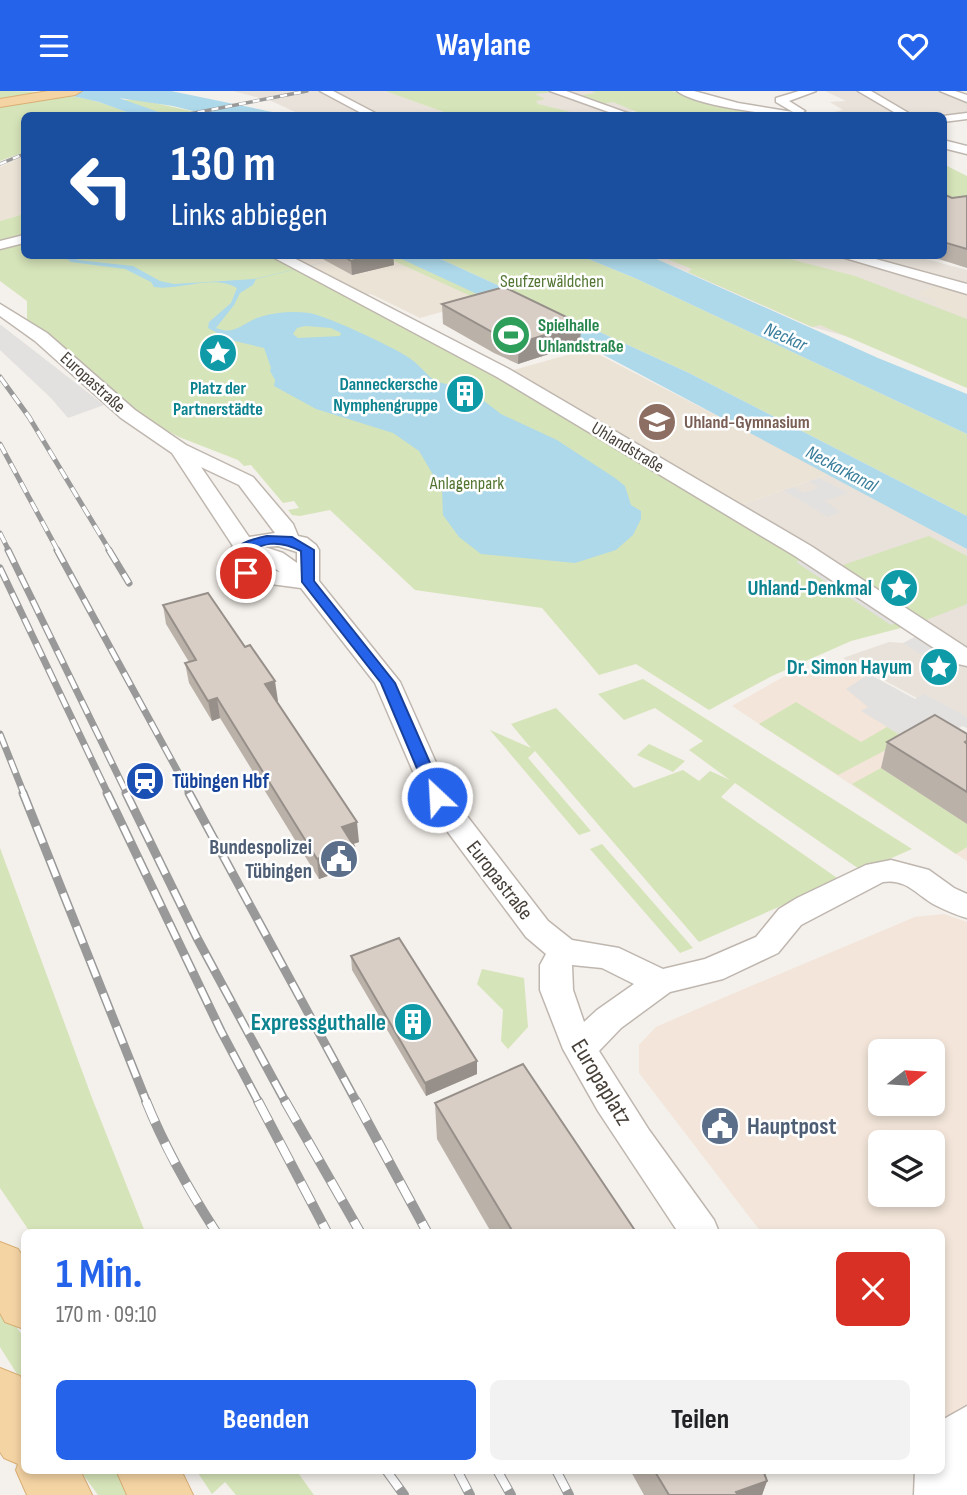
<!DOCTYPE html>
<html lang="de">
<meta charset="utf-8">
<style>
:root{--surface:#fff;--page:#f2f2f2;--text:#202124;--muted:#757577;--accent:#2563eb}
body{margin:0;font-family:"Sofia Sans Condensed",sans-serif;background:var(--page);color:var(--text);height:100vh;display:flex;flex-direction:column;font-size:26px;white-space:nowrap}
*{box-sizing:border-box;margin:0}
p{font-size:23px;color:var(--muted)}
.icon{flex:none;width:38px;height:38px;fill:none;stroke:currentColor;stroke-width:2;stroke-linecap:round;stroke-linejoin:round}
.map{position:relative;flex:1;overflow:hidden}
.sheet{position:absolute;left:21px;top:1138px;width:924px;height:245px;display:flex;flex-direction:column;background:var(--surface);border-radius:10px;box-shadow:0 4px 10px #0003}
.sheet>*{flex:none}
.banner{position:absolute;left:21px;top:21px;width:926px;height:147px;border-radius:10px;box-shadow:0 4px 10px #0003;background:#1a4fa0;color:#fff;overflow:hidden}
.needle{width:46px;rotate:73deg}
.buttons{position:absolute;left:868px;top:948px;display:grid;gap:14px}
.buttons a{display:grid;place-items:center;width:77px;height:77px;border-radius:10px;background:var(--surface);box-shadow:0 4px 10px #0003;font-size:35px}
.pin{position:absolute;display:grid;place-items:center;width:60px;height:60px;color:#fff;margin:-30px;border:4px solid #fff;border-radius:50%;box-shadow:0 2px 7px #0007}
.me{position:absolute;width:77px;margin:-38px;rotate:335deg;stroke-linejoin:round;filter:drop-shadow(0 0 5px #0008)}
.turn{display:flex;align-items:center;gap:24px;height:147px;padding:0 35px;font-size:32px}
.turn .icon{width:91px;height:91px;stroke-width:2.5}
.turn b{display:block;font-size:49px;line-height:60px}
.round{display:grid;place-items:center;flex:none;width:74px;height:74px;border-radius:10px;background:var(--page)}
.headline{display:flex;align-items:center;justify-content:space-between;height:119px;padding:0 35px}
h1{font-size:42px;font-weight:700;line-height:52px;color:var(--accent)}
.button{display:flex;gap:14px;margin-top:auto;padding:14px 35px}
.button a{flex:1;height:80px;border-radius:10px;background:var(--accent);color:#fff;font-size:28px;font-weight:700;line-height:80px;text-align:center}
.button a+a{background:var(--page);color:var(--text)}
header{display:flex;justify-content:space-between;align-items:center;height:91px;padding:0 35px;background:var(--accent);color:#fff;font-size:32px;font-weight:700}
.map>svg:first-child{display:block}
.residential{fill:#e8e2da}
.commercial{fill:#f3e5d9;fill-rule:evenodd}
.education{fill:#ece3d7}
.green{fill:#d6e4b9}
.parking{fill:#e3e1df}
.water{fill:#aed9ea;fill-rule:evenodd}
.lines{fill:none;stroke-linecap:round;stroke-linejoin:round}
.minor-casing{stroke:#bfb7af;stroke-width:3}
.major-casing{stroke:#d9af75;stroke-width:2}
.minor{fill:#fff;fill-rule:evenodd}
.major{fill:#f5d4a4;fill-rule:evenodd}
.rail-far4-casing{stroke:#999;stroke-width:3.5}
.rail-far3-casing{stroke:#999;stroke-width:5}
.rail-far2-casing{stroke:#999;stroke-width:7}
.rail-far1-casing{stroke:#999;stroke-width:9}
.rail-casing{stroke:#999;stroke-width:10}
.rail-far4{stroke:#fff;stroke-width:2.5;stroke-dasharray:7;stroke-linecap:butt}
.rail-far3{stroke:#fff;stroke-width:3.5;stroke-dasharray:11;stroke-linecap:butt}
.rail-far2{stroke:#fff;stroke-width:4.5;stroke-dasharray:14;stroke-linecap:butt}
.rail-far1{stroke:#fff;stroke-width:6;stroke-dasharray:18;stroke-linecap:butt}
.rail{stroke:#fff;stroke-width:8;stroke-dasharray:23;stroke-linecap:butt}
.wall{fill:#bab1a9}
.shaded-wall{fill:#97908a}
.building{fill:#d8cec5;stroke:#97908a;stroke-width:2}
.route{fill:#2563eb;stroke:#184099;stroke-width:2}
.labels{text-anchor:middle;stroke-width:5;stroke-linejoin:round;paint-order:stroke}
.far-park-label{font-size:18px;fill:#537532;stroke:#fff}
.far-leisure-label{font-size:18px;font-weight:bold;fill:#27864d;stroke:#fff;text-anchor:start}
.far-street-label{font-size:18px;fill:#48413a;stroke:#fff}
.far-culture-label{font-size:18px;font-weight:bold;fill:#0d838f;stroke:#fff;text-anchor:end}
.far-education-label{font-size:18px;font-weight:bold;fill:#785e54;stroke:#fff;text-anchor:start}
.far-water-label{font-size:19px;font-style:italic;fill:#387d9b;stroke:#fff}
.culture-label{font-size:21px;font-weight:bold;fill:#0d838f;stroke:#fff;text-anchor:end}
.transit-label{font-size:21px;font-weight:bold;fill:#164399;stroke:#fff;text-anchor:start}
.service-label{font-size:21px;font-weight:bold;fill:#4e5e75;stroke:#fff;text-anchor:end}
.street-label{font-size:21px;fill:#48413a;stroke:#fff}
.near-culture-label{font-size:24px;font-weight:bold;fill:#0d838f;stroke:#fff;text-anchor:end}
.near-street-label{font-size:24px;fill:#48413a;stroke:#fff}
.near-service-label{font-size:24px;font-weight:bold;fill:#4e5e75;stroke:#fff;text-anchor:start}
</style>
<header><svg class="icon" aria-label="menu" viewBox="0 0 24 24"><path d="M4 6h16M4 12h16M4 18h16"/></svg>Waylane<svg class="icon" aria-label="heart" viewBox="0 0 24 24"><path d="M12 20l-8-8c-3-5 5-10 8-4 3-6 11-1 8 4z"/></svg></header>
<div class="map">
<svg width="967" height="1404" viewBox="0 0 967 1404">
<rect width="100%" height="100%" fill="#f4f0eb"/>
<g class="residential">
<path d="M233,0H385L452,24H302L271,10Z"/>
<path d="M508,0H591L636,19L624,22V24H503L543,15Z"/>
<path d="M825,0H856L898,24H830L824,23L843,19L830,11L846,10Z"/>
<path d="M871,0H937L967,11V22L915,24Z"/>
<path d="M650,165H914L967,179V278L812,236Z"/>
<path d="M830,383L967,458V568L725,414L744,413Z"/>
<path d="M926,547L967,571V634L843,567L889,551L903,552Z"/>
</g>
<g class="commercial">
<path d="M848,571L915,609L967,649V770L732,615L783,586Z"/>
<path d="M944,823L967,831V1315L946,1332L942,1330V1141H761L639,982V954L656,936L718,909L915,826ZM880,961H933V1013H880ZM880,1052H933V1104H880Z"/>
</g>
<g class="education">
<path d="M24,65V123L0,130V76Z"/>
<path d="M290,165H383L484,209L420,227L371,203L346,210Z"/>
<path d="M941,193L967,201V228L932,213L937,210L917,203Z"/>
<path d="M585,259L592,260L830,383L744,413L725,414L503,282Z"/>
</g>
<g class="green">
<path d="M0,0C51,0 87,4 135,24H24V61L0,70Z"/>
<path d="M385,0H549L553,1L535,3L545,8L536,10L538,13L583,24H452Z"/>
<path d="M591,0H672L758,22L752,24H654L658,22L652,21L654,23C644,27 631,25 621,20L637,21L613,11L602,13L587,8L591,7L577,5L595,2Z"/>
<path d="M137,8L209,24H167L122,9Z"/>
<path d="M943,73L967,85V128L943,123Z"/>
<path d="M24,123V164L276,165L375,215L831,478L929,445L967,465V513L916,533L851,550L772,585L709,619L636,573L599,584L542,517L415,499L330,419L300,425L292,424L288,419L299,417L294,410L283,412L251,374L244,375L238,369L179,346L109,308L27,235V210L0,190V130Z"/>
<path d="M383,165H396L490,208L473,206Z"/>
<path d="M434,165H581L637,188L967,343V425L689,282Z"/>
<path d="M660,165H778L855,185L967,228V297L820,234L812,236L688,181L692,178Z"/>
<path d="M643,588L912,758L862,780L735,692L721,706L840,789L699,851L535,660L528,667L591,740L579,744L490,639L531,657L511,633L556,617L634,697L683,679L699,690L710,680L730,689L689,659L703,650L655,617L624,629L598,603Z"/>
<path d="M796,611L861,651L887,636L907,648L838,684L759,633Z"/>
<path d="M649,653L685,670L673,681L637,664Z"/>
<path d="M881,677L967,733V756L956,763L852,693Z"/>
<path d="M602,753L693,857L680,862L590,758Z"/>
<path d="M0,757L92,1007L145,1141H30L0,1097Z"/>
<path d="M482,878L524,887L528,936L508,958L501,950L503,919L477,893Z"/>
<path d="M0,1212L24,1247V1294L0,1256Z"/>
<path d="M80,1379H119L138,1404H98Z"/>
<path d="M196,1379H296L314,1404H236L225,1391L212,1403Z"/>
</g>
<g class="parking">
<path d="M0,234H1L104,314L68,327L51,307L0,259Z"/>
<path d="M819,387L848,402L825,410L840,421L828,426L783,399L794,396L804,402L819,397L809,390Z"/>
<path d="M808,467L903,529L891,534L796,471Z"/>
<path d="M915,546L955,571L943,577L903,552Z"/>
<path d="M869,583L915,608L924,603L967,626V637L962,635L953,641L907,648L861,620L868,616L846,598Z"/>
</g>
<g class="water">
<path d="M50,0H171L287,24H209L173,15L119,7L167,24H135L99,11Z"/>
<path d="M63,165H72L78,169L133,175L160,190L174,193L254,188L350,165L256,188L253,194L240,202L234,214L216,237C235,245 243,231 260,226C275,221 293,220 309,222C327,225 391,255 408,266C431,282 429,296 462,293L501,323L557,349L615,387L625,395L631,414L641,420V428L633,444L616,459L575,472L481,463L459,446L443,424L442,399L419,360L393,342L316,318L274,295L275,289L270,280L271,277L264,257L230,249L208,237L209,231L231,212L237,197C213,183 180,200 154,196L151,191L125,178L71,171ZM305,235L331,237L341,242L340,245L298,247L293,243L297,237Z"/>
<path d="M395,165H434L689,282L967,425V458L574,248Z"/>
<path d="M581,165H650L878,267L967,303V343L637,188Z"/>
</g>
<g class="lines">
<defs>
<g id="minor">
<path d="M320,0H333L379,24H365Z"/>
<path d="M550,0H566L633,24H617Z"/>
<path d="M677,0H694L738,12L793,21L776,11V7L799,0H816L789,10L805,20L799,23L794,22L795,24C769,24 697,15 677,0Z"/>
<path d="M858,0H871L912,24H899Z"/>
<path d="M940,0H955L967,4V11Z"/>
<path d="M967,22V28L943,31V25Z"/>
<path d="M943,49L967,55V63L943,57Z"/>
<path d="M24,144V152L0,158V150Z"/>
<path d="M269,164H288L509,278L811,455L967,557V575L958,573L795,465L497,286Z"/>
<path d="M835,164H861L967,193V203Z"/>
<path d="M0,213L47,242L135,319L186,354L253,386L293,433L298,445L307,447L316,454L319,459V490L400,591L450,703L548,830L572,849L619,857L663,878L705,868L756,846L779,818L797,807L866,774L891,769L929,779L954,797L967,803V827C956,824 945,819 935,814C917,804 906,787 883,791L801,834L778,862L723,888L670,901L621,937L599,960L649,1039L714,1129L719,1141H678L598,1020L563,958L540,899V874L546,863L526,846L427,713L375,592L301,497L263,492L231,482L225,465L233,455L172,362L121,327L35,250L0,225ZM201,376L239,394L275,442L249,446ZM278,455L297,461V472L283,462L265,456ZM248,465L267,472L280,481L249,474ZM572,874L602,877L634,893L597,919L584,931L573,899Z"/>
<path d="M967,1315V1404H914L915,1379H942V1329Z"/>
</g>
<g id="major">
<path d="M48,0H82L75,4L0,16V8Z"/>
<path d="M0,1151L18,1158L24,1167V1238L5,1231L0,1222Z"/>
<path d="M0,1277L20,1285L24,1293V1379H80L92,1404H27L16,1379L18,1373L4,1367L0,1361Z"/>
<path d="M116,1379H181L193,1404H127Z"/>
</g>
</defs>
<use href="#minor" class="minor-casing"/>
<use href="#major" class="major-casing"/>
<use href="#minor" class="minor"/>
<use href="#major" class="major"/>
<defs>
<g id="rail-far4">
<path d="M184,24L307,0"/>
<path d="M0,73L24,63"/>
</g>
<g id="rail-far3">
<path d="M0,286L29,326L110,460"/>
<path d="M0,353L58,460"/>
<path d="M0,442L9,460"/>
</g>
<g id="rail-far2">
<path d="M8,459L127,703"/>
<path d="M57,459L190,703"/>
<path d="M109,459L129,492"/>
<path d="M0,477L108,703"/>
<path d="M0,643L24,703"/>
</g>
<g id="rail-far1">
<path d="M23,702L147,1012"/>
<path d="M107,702L221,940L259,1012"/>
<path d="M126,702L197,847L286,1012"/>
<path d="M189,702L357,1012"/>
</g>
<g id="rail">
<path d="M146,1010C165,1057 189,1099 216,1141"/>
<path d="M258,1010L327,1141"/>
<path d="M285,1010L360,1141"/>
<path d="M356,1010L427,1141"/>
<path d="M386,1379L404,1404"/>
<path d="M457,1379L470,1404"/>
<path d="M497,1379L511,1404"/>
<path d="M556,1379L569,1404"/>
</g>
</defs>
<use href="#rail-far4" class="rail-far4-casing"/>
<use href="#rail-far3" class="rail-far3-casing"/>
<use href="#rail-far2" class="rail-far2-casing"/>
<use href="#rail-far1" class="rail-far1-casing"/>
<use href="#rail" class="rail-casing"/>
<use href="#rail-far4" class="rail-far4"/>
<use href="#rail-far3" class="rail-far3"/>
<use href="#rail-far2" class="rail-far2"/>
<use href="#rail-far1" class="rail-far1"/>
<use href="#rail" class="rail"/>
</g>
<g class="wall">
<path d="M943,103L952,107L967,105V177L926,164H943Z"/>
<path d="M319,164H393L394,174L352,184L319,166Z"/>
<path d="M442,213L581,233L580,253L518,273L494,262L443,233Z"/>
<path d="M163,514L278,610H276L359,751L353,753L356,775L319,788L220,627L212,630L189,592L185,572L189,571L166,533Z"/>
<path d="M967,643V733L881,677L887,651Z"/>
<path d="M351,865L477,983L426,1005L352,879Z"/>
<path d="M435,1012L636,1141H491L437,1048Z"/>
<path d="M630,1379H763L767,1390L762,1404H644Z"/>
</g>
<g class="shaded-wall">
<path d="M372,164H393L394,174L352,184L351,170Z"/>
<path d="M581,233L580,253L518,273L519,252Z"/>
<path d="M275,590L278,610L268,613L265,593Z"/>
<path d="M217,607L220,627L212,630L208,610Z"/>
<path d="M357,731L359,751L344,756L342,736Z"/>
<path d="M354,755L356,775L319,788L317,768Z"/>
<path d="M477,970V983L426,1005L425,992Z"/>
<path d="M767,1390L762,1404H735L736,1401Z"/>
</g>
<g class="building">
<path d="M943,103L952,107L967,105V158L943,151Z"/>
<path d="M342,164H372L351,170Z"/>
<path d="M504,196L581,233L519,252L494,242L442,213Z"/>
<path d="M208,502L245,556L250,554L275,590L265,593L357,731L342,736L354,755L317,768L217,607L208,610L185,572L196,569L163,514Z"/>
<path d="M935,624L967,643V650L965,651L967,653V701L887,651Z"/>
<path d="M399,847L477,970L425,992L351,865Z"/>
<path d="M523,973L636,1141H513L435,1012Z"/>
<path d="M654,1379H763L767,1390L736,1401L738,1404H669Z"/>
</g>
<path class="route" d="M267,445L292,446L314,459V490L395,592L445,706L443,709H431L429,706L381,592L302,491L301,460C279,449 262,450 242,466V471L252,482L246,486L229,472C231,453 252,448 267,445Z"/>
<defs>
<symbol id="stadium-disc" viewBox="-11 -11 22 22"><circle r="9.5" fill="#2e9e5b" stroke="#fff"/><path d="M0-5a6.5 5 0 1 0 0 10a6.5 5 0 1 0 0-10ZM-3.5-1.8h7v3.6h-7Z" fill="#fff"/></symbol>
<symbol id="sight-disc" viewBox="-11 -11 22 22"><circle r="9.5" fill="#0f9aa8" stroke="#fff"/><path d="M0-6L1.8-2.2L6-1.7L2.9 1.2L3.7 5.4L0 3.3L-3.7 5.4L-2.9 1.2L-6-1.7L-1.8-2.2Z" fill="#fff"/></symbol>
<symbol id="building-disc" viewBox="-11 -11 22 22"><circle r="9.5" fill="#0f9aa8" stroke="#fff"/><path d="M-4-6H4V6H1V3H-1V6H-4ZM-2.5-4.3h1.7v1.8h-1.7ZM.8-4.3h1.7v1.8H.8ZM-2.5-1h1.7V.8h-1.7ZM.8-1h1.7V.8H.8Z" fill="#fff"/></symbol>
<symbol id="school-disc" viewBox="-11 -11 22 22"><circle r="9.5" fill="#8d6e63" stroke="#fff"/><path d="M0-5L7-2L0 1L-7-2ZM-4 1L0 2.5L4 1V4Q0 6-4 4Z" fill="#fff"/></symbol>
<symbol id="station-disc" viewBox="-11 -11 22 22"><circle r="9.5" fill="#1a4fb4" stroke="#fff"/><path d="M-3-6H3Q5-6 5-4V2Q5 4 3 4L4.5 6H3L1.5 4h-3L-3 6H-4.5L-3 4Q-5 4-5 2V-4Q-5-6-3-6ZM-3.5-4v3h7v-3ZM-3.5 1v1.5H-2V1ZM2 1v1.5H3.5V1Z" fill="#fff"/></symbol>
<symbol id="civic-disc" viewBox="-11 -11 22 22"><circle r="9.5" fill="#5c6f8a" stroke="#fff"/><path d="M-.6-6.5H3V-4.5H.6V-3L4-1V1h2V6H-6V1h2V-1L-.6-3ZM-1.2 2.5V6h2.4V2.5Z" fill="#fff"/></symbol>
</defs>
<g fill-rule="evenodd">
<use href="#stadium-disc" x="489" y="222" width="44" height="44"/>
<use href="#sight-disc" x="196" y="240" width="44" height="44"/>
<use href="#building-disc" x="443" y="281" width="44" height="44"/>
<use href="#school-disc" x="635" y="309" width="44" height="44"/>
<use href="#sight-disc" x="877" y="475" width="44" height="44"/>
<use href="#sight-disc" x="917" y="554" width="44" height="44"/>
<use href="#station-disc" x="123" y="668" width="44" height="44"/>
<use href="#civic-disc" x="317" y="746" width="44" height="44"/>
<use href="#building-disc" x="391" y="909" width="44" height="44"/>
<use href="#civic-disc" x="698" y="1013" width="44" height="44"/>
</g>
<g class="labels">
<g class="far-park-label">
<text x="552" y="196">Seufzerwäldchen</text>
<text x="467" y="398">Anlagenpark</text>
</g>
<g class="far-leisure-label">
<text x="538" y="240">Spielhalle<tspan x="538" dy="21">Uhlandstraße</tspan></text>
</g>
<g class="far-street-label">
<text transform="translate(93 291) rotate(42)" y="6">Europastraße</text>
<text transform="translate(628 356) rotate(31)" y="6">Uhlandstraße</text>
</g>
<g class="far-culture-label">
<text x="438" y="299">Danneckersche<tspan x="438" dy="21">Nymphengruppe</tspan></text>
<text x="218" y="303" text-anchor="middle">Platz der<tspan x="218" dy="21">Partnerstädte</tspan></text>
</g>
<g class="far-education-label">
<text x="684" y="337">Uhland-Gymnasium</text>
</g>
<g class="far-water-label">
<text transform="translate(786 245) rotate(24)" y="7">Neckar</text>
<text transform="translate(842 377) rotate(28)" y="7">Neckarkanal</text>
</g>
<g class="culture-label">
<text x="872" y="504">Uhland-Denkmal</text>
<text x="912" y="583">Dr. Simon Hayum</text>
</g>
<g class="transit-label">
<text x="172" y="697">Tübingen Hbf</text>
</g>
<g class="service-label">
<text x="312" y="763">Bundespolizei<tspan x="312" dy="24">Tübingen</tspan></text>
</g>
<g class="street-label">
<text transform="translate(500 789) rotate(52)" y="7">Europastraße</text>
</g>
<g class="near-culture-label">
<text x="386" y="939">Expressguthalle</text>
</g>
<g class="near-street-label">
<text transform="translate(602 991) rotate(59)" y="8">Europaplatz</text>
</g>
<g class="near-service-label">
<text x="747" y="1043">Hauptpost</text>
</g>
</g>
</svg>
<div class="buttons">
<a><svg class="needle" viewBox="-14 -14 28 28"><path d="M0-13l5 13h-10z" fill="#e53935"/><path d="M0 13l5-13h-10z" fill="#757577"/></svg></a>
<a><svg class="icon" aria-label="layers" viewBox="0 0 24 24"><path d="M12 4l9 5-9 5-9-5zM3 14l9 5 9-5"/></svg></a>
</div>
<div class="pin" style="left:246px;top:482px;background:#d93025"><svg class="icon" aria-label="arrive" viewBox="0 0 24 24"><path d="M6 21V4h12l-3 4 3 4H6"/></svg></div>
<svg class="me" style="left:437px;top:706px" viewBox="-20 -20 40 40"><circle r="17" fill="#2563eb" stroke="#fff" stroke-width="3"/><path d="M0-11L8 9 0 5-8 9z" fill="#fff"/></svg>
<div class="banner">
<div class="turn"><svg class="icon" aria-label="left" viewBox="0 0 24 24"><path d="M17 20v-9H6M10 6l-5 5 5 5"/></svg><div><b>130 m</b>Links abbiegen</div></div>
</div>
<section class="sheet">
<div class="headline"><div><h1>1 Min.</h1><p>170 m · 09:10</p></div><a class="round" style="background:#d93025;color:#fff"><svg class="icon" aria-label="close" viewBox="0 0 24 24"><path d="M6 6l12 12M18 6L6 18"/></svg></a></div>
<div class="button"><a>Beenden</a><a>Teilen</a></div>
</section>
</div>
